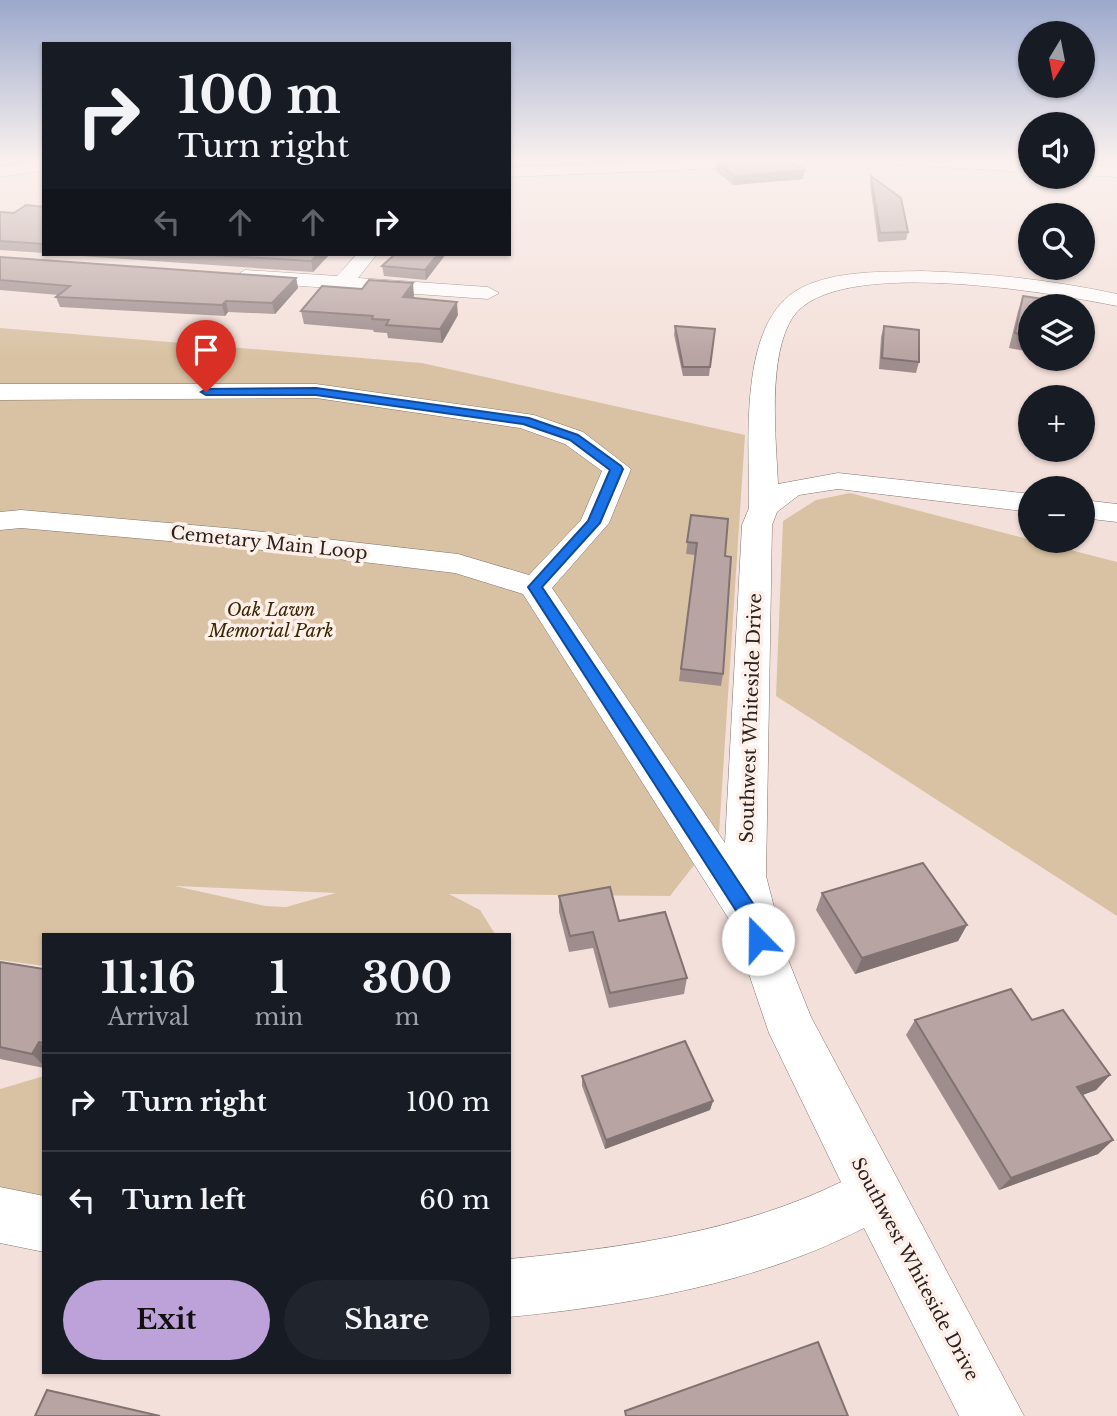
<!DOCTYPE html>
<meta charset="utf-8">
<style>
:root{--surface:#171b24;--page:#20242c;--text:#f1f3f6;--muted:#9ea1a6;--line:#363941;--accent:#bca2d8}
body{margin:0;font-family:"Libre Baskerville",serif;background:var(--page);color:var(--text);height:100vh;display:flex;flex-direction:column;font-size:26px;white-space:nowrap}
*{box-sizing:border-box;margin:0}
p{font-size:23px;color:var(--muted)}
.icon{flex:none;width:38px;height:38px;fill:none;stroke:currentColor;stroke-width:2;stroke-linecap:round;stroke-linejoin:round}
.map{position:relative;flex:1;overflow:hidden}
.side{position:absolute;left:42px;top:933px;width:469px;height:441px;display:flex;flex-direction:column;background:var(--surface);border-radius:0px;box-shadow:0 2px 5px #0004}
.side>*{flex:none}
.banner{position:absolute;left:42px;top:42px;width:469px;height:214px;border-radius:0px;box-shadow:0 2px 5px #0004;background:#171b24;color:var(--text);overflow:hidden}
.needle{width:46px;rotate:190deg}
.controls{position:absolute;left:1018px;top:21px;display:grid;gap:14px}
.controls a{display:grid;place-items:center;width:77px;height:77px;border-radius:50%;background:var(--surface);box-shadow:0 2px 5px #0004;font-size:35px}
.pin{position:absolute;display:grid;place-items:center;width:60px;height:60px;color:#fff;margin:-72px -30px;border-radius:50% 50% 50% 0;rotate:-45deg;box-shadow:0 0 7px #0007}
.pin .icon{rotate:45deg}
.me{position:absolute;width:77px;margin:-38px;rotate:338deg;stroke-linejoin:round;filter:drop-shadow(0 0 5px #0008)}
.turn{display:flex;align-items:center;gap:24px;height:147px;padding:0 21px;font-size:32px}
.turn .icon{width:91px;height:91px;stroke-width:2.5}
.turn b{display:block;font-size:49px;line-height:60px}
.lanes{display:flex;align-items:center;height:66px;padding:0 21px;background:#0003;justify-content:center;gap:35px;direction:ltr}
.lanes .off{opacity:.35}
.eta{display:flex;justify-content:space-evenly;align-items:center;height:119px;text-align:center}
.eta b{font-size:42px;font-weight:700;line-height:49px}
.primary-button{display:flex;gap:14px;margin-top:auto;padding:14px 21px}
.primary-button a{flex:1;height:80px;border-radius:42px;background:var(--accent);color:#111;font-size:28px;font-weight:700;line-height:80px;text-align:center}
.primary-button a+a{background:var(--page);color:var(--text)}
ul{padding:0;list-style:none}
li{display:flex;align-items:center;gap:21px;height:98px;padding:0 21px;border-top:2px solid var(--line)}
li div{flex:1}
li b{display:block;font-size:26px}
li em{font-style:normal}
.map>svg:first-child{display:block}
.green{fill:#d8c2a3;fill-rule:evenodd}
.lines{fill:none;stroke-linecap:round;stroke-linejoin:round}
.minor-casing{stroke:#84736d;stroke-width:1}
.minor{fill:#fff;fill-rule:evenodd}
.wall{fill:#9e8d8c}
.shaded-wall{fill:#817372}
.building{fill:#b8a4a3;stroke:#817372;stroke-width:2}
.route{fill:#1a73e8;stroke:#114b97;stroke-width:2}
.labels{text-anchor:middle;stroke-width:7;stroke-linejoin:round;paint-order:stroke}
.street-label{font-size:18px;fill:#2a2220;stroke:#ffefe9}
.park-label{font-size:18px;font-style:italic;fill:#392605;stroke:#ffefe9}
</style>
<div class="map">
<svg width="1117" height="1416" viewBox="0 0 1117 1416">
<rect width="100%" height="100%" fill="#f4e0da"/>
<g class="green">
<path d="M0,328L422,363L745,435L719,833L670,896L449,894L480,910L495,934H44V966L0,960ZM175,886H176L336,893L286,907L265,906Z"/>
<path d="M850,493L1117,562V916L776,696L783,521L816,500Z"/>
<path d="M44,1076V1211L0,1223V1089Z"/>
</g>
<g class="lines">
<defs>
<g id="minor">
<path d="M759,159H825L817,164L509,177V167Z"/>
<path d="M873,159L1031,162V172L881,164Z"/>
<path d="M44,160V170L0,177V167Z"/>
<path d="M1083,165L1117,167V177L1083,175Z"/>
<path d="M357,254H377L358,278L488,287L499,293L488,299L245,282L235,276L245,270L337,276Z"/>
<path d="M922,271C988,273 1052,280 1117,294V306C1052,293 835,255 793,317C767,356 776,438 778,484L838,473L1031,494V512L838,489L799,495L777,512L772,525L766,876L787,957L811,1017L1024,1416H959L864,1228C755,1284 630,1305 509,1317V1259C621,1248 739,1232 841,1182L769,1033L732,924L523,594L455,573L237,547L21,528L0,530V512L21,510L237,529L458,554L529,575L581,520L602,471L565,444L520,428L316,398L0,400V384H316L534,415L583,432L631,469L609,523L552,588L725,843L742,525L749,508C750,447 736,321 801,288C836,270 883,272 922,271Z"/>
<path d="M1083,500L1117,504V522L1083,518Z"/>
<path d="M0,1187L44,1196V1252L0,1243Z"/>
</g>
</defs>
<use href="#minor" class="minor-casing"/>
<use href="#minor" class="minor"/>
</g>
<g class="wall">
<path d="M1083,159H1117V163L1083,161Z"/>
<path d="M717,162L803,179L733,185L716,171Z"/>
<path d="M871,176L908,232L906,240L878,242L870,184Z"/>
<path d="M44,207V253L0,250V212L14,213Z"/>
<path d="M52,254H330L313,272Z"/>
<path d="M446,254L426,280L384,276L382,266Z"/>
<path d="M0,257L296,278L298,288L275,314L228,312L225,316L60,307L56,297L59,295L0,290Z"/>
<path d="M414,296L413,298L458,315L442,343L388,338L387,333L374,332L373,330L304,324L301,311Z"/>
<path d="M1023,296L1031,306V352L1009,348L1018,311Z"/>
<path d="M675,326L715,329L709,376H683L674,335Z"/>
<path d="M884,326L919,362L916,373L879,369L881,337Z"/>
<path d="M691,515L725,556L723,674L721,686L679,681L695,555L686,554Z"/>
<path d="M822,893L967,925L958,941L855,974L816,910Z"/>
<path d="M559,896L619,921L687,978L684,994L609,1008L593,948L569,952L559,912Z"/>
<path d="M0,962L44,969V1068L0,1059Z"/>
<path d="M915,1020H1032L1110,1075L1096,1090L1082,1095L1113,1140L1098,1154L999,1190L906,1035Z"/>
<path d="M582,1076L713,1101L710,1110L605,1149L582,1086Z"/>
</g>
<g class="shaded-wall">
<path d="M805,170L803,179L733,185L734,176Z"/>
<path d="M319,254H330L313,272L311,261Z"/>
<path d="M438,254H446L426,280L425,270Z"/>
<path d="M296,278L298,288L275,314L272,303Z"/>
<path d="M413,283L414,296L405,310L403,297Z"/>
<path d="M226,301L228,312L225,316L222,305Z"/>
<path d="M457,302L458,315L442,343L440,329Z"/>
<path d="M967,925L958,941L855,974L862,958Z"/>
<path d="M39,1042L44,1048V1066L32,1054Z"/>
<path d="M1110,1075L1096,1090L1064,1102L1077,1087Z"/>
<path d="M713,1101L710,1110L605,1149L606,1140Z"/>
<path d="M1113,1140L1098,1154L999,1190L1011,1178Z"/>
</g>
<g class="building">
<path d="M783,159L805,170L734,176L717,162Z"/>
<path d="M871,176L901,198L908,232L880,233Z"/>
<path d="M26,205L44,207V244L0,241V212L14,213Z"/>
<path d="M196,254H319L311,261Z"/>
<path d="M395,254H438L425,270L382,266Z"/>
<path d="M0,257L296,278L272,303L226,301L222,305L56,297L70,286L0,280Z"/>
<path d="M369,280L413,283L403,297L457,302L440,329L386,325L389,320L372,319L373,316L301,311L322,286L362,289Z"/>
<path d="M1023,296L1064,302L1063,306H1031V336L1015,333Z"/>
<path d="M675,326L715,329L710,367H683Z"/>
<path d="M884,326L919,330V362L882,358Z"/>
<path d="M691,515L728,519L725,556L731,557L723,674L681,669L697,543L687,542Z"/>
<path d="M923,863L967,925L862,958L822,893Z"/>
<path d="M610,887L619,921L665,912L687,978L610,993L593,932L570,936L559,896Z"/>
<path d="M0,962L44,969V1043L39,1042L32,1054L0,1047Z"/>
<path d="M1011,989L1032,1020L1063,1010L1110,1075L1077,1087L1113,1140L1011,1178L915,1020Z"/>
<path d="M685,1041L713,1101L606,1140L582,1076Z"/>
<path d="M818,1342L848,1416H626L625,1411Z"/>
<path d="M47,1390L160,1416H35Z"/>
</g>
<linearGradient id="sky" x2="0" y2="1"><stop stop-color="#9ba8cc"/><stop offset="0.45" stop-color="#faf1ee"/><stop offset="1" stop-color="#faf1ee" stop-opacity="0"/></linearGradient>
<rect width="1117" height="357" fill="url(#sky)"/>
<path class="route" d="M316,388L529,418L578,435L621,466L623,469L600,523L542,587L758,911L767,939L765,946L758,948L751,946L742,920L528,587L588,521L610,470L570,440L523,424L316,395H206L201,392L206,389Z"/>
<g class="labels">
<g class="street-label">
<text transform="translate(269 543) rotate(6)" y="6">Cemetary Main Loop</text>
<text transform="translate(751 718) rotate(-88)" y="6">Southwest Whiteside Drive</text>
<text transform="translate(915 1269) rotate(62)" y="6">Southwest Whiteside Drive</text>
</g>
<g class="park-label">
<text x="271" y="616">Oak Lawn<tspan x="271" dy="21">Memorial Park</tspan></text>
</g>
</g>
</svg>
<div class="controls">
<a><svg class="needle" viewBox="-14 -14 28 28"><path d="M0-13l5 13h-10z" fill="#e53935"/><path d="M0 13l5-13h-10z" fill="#9ea1a6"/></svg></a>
<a><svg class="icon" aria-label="sound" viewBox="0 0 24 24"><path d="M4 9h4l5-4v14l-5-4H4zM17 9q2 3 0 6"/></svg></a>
<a><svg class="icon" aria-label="search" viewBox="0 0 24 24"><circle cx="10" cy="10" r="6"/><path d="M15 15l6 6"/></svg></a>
<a><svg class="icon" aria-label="layers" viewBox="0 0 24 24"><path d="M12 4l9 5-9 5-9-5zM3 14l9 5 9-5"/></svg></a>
<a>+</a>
<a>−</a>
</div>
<div class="pin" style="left:206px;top:392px;background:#d93025"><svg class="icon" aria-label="arrive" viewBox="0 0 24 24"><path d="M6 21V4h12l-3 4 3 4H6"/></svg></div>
<svg class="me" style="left:758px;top:939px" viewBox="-20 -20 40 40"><circle r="19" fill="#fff"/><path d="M0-13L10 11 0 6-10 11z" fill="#1a73e8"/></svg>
<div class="banner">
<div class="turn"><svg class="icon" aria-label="right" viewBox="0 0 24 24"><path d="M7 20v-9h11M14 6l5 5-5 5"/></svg><div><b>100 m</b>Turn right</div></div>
<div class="lanes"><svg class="icon off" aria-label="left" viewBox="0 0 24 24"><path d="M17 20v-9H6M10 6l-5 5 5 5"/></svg><svg class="icon off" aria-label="ahead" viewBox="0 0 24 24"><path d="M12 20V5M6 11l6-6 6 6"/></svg><svg class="icon off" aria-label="ahead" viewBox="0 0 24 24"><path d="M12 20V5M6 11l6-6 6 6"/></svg><svg class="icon" aria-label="right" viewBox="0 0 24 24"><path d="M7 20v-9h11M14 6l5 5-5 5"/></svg></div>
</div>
<section class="side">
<div class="eta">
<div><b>11:16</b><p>Arrival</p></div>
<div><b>1</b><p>min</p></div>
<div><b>300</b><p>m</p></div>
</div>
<ul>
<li><svg class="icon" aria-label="right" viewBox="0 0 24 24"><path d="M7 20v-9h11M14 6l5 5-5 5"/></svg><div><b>Turn right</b></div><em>100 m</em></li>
<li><svg class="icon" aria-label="left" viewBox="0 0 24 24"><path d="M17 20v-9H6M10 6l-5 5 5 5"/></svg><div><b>Turn left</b></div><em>60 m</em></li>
</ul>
<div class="primary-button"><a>Exit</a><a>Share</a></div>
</section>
</div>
